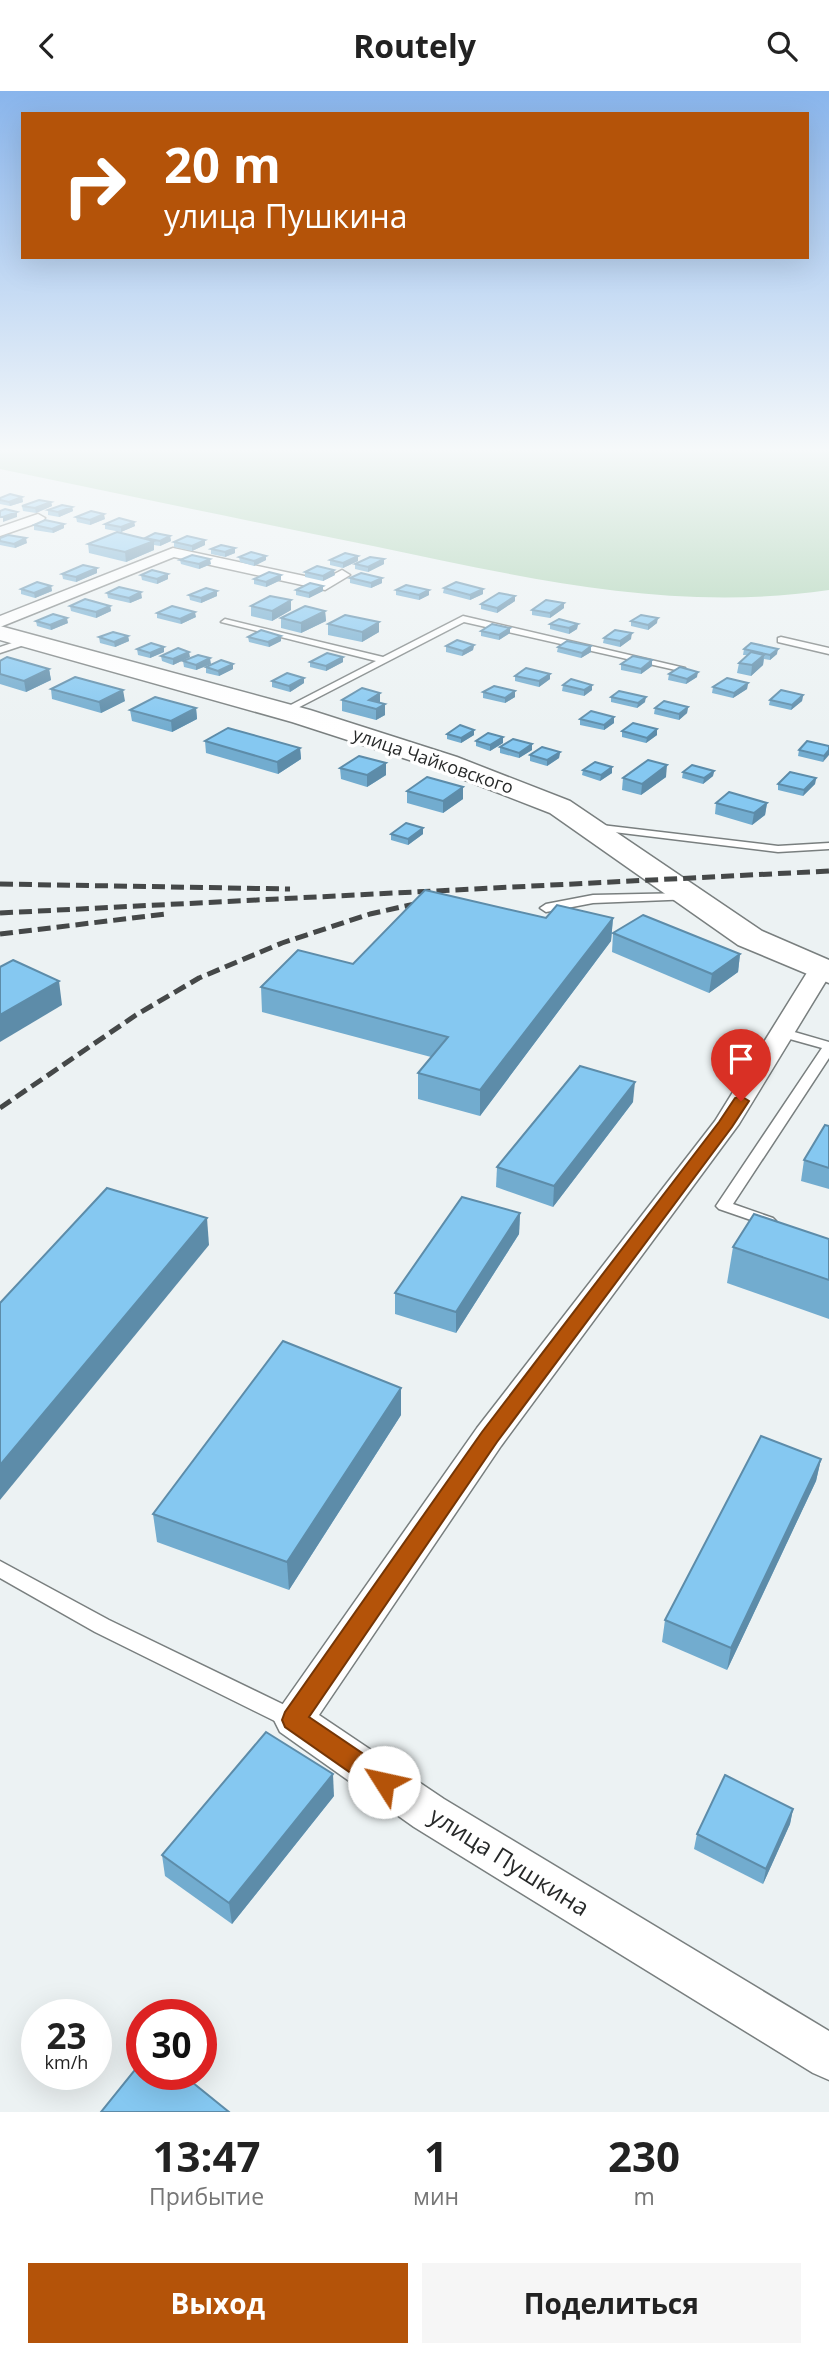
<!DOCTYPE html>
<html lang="ru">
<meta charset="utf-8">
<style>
:root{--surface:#fff;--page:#f6f6f6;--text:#222;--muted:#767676;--accent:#b45309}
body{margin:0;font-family:"Open Sans",sans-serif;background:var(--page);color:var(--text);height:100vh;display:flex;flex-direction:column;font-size:26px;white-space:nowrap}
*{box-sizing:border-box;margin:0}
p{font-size:23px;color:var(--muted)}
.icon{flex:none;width:38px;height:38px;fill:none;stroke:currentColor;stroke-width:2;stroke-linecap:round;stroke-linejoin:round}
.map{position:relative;height:2021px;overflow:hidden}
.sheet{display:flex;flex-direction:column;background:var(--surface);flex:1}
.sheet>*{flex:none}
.banner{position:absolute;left:21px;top:21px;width:788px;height:147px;border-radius:0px;box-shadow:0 7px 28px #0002;background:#b45309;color:#fff;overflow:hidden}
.speed{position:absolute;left:21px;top:1908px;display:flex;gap:14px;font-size:35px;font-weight:700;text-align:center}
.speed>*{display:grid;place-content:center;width:91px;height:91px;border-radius:50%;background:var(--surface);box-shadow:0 7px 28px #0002;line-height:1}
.speed small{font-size:18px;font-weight:400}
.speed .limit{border:10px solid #d22;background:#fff;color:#111}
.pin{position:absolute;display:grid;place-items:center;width:60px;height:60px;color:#fff;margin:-72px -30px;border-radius:50% 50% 50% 0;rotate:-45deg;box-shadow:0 0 7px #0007}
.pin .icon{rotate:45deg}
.me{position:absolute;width:77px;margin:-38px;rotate:305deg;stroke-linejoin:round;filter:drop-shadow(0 0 5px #0008)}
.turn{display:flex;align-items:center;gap:24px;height:147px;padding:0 28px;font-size:32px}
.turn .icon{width:91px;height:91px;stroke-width:2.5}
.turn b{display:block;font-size:49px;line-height:60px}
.eta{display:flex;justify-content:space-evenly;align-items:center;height:119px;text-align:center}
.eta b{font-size:42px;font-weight:700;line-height:49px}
.action{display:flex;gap:14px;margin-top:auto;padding:14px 28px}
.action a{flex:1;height:80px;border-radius:0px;background:var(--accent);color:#fff;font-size:28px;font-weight:700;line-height:80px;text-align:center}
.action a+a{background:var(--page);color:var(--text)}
header{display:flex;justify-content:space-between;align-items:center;height:91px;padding:0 28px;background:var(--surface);font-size:32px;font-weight:700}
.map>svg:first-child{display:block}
.green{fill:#a8d0af}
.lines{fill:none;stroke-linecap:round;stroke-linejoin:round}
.lane-casing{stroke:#797f7f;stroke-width:3}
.street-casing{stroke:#797f7f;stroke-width:3}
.secondary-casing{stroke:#797f7f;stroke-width:3}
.lane{fill:#fff;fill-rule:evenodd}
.street{fill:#fff;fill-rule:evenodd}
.secondary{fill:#fff;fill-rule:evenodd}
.rail{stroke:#454848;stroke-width:5;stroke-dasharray:13 6;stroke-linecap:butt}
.wall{fill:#72accf}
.shaded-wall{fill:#5d8ca9}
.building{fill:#85c8f1;stroke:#5d8ca9;stroke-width:2}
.route{fill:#b45309;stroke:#753606;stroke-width:2}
.labels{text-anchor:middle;stroke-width:7;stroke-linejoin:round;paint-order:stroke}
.far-street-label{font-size:18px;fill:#272929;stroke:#fff}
.near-street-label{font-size:24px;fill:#272929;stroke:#fff}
</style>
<header><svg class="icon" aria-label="back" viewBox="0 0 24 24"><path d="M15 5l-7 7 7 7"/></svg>Routely<svg class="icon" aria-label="search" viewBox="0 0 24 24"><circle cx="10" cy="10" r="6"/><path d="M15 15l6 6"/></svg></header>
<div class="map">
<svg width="829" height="2021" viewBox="0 0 829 2021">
<rect width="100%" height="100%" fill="#ecf2f3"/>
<path class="green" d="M0,358H829V499C672,522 526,487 373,455C249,430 124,404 0,378Z"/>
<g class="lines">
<defs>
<g id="lane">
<path d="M463,525L685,577L680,580L464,531L284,624L281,623V619L376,570L221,531L225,528L383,566Z"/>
<path d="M781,546L829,557V563L778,551V547Z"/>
<path d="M27,547L30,548V552L0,562V556Z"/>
<path d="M593,733L778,755L829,752V758L778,761L589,738V734Z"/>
<path d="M689,802L695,806L693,808L593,812L546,821L540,817L546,813L593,804Z"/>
<path d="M784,938L829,951V967L733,1113L773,1127L776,1130L773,1133L768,1135L719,1118L716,1115L822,957L779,945L777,942Z"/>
<path d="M0,1470L109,1529L301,1622L305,1629L301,1636L294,1638L287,1636L95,1541L0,1487Z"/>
</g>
<g id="street">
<path d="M38,423L45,427L43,430L0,445V436Z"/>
<path d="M173,457L323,489L342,479L350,484L325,499L174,466L0,536V525Z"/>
<path d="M820,873L828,875L829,885L739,1033L501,1355L319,1624L444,1708L829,1940V1989L813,1982L414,1736L280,1641L274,1629L280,1617L477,1337L715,1030L808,880L812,875Z"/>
</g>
<path id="secondary" d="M0,535L310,619L457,666L570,710L762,840L829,869V892L738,854L550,722L437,678L292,631L0,549Z"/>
</defs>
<use href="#lane" class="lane-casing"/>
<use href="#street" class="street-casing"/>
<use href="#secondary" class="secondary-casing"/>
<use href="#lane" class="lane"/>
<use href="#street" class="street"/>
<use href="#secondary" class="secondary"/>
<g class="rail">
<path d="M0,793L290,798"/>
<path d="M0,822L829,780"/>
<path d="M0,843L166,823"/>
<path d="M0,1017L136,924L199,887L282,852L370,823L428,810"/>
</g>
</g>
<g class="wall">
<path d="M22,406L23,411L10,415L0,413V407Z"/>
<path d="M51,411L52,415L36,422L23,420L22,415Z"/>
<path d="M72,416L73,420L59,426L48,424V419Z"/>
<path d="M76,426L105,428L90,434L77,431Z"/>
<path d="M134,431L135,435L121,441L105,438V433Z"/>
<path d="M34,434L64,437L53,442L34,439Z"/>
<path d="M170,445L171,450L160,455L154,454V459L126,471L89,462L88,453Z"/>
<path d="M0,447L27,452L15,457L0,454Z"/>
<path d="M174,451L205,454L192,460L174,456Z"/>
<path d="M235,457V462L225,466L211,463V458Z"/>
<path d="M358,465V470L343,477L330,474V469Z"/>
<path d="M239,466L266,469L254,475L240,471Z"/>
<path d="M180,469L211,473L199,478L181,473Z"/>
<path d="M355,473H384L368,481L355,478Z"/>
<path d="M97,477V482L76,491L63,488L62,483Z"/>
<path d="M305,481L335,484L323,490L305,486Z"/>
<path d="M168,483V488L157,493L142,489L141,484Z"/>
<path d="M350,487L382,492L371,497L350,492Z"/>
<path d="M254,488L281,489L266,496L254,493Z"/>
<path d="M51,495L52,500L35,507L21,503V498Z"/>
<path d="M444,497L483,498V503L470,509L443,502Z"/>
<path d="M296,499L323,500L309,507L296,504Z"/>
<path d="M396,499L429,504L419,509L396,504Z"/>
<path d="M217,500V505L201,512L190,509L189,504Z"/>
<path d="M107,502L142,507L130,512L108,507Z"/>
<path d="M515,510L497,522L481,518V513Z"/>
<path d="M70,515H110L111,520L96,527L71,520Z"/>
<path d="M251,515L291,519L272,530L251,525Z"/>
<path d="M564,517L550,527L532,524V519Z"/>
<path d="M325,520L326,530L301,542L281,537V527Z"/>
<path d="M157,522L196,526L181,533L157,527Z"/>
<path d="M36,530L68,532L51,539L37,535Z"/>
<path d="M631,530L657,532L648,539L631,535Z"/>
<path d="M328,533L379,541L362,551L328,544Z"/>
<path d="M550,533H578L577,538L569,543L550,538Z"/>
<path d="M481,540L510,542L499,549L481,545Z"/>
<path d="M128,545L129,550L115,556L100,552L99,546Z"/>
<path d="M281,545V550L269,556L249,551L248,546Z"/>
<path d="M604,547L631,548L620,556L603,552Z"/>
<path d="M474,554L473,559L462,565L446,561V555Z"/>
<path d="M558,556L591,561L581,567L557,561Z"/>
<path d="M137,558L164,561L150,567L138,564Z"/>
<path d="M744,558L777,563L770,569L764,568L763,574L751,585L737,582L739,572L747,564H743Z"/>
<path d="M161,565L190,566L173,574L162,570Z"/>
<path d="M343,566V571L326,580L310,576V571Z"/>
<path d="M652,569V575L641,583L621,579V573Z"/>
<path d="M0,570L49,578L51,589L26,601L0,593Z"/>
<path d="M183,570L211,573L196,579L184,576Z"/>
<path d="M206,576L233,578L219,585L206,582Z"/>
<path d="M550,583V588L539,596L515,590V585Z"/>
<path d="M669,583L697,586L686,593L668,589Z"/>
<path d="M304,587V592L290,601L272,596V590Z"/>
<path d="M748,592L747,598L733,607L712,602L713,596Z"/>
<path d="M563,594L592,599L584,605L562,600Z"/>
<path d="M51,598L125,610L101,622L52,608Z"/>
<path d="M483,601L515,606L505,612L483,607Z"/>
<path d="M803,604L802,610L791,619L769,614L770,609Z"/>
<path d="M611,606L645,611L637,617L611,611Z"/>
<path d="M342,609L385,613V624L376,629L342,620Z"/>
<path d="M688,616L687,622L679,629L654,623L655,617Z"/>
<path d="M196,617L197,628L172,641L132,630L130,619Z"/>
<path d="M580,628L614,632L604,639L580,634Z"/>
<path d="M657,638V644L646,652L622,646V640Z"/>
<path d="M474,639V644L461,652L447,648V643Z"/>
<path d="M503,646V652L490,660L476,655V650Z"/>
<path d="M205,650L300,657L301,668L278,683L206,662Z"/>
<path d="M532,653V659L519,667L500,662V656Z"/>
<path d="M829,655L823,671L798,665L799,659Z"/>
<path d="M560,661L559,667L547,675L530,670V664Z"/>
<path d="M340,677L386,684L367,696L341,688Z"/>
<path d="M583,679L612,682L600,690L582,684Z"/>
<path d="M714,680L713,685L703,693L682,687L683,681Z"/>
<path d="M666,686L641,704L622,699L623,687Z"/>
<path d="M816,687L815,693L803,705L778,699V693Z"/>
<path d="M407,700L463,708L443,722L407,712Z"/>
<path d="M716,712H767L765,724L752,734L715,723Z"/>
<path d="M391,743H423L408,754L391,749Z"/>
<path d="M546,827H613L611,850L480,1025L418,1008V982L431,966L262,921L261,896L353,873Z"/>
<path d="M613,842L740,863L738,881L709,902L612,861Z"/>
<path d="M633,1011L553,1116L496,1096L497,1076Z"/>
<path d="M829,1035V1098L801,1090L804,1069Z"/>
<path d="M520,1122L519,1143L456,1242L395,1223V1202Z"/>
<path d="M829,1148V1228L727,1192L733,1156Z"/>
<path d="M401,1324L289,1499L157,1451L153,1423Z"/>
<path d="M821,1368L816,1390L727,1579L662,1551L665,1529Z"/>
<path d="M334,1705L232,1833L165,1785L162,1764Z"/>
<path d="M793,1718L790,1733L763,1793L694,1758L697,1743Z"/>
</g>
<g class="shaded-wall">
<path d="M22,406L23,411L10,415L9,411Z"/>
<path d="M51,411L52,415L36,422L35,417Z"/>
<path d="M72,416L73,420L59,426L58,421Z"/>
<path d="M17,421V426L3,431V426Z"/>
<path d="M104,423L105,428L90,434V429Z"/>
<path d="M134,431L135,435L121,441V436Z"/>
<path d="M64,433V437L53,442L52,438Z"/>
<path d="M170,445L171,450L160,455V450Z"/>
<path d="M26,447L27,452L15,457L14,453Z"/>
<path d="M205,449V454L192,460V455Z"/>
<path d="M154,450V459L126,471L125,461Z"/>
<path d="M235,457V462L225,466V461Z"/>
<path d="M266,465V469L254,475V470Z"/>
<path d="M358,465V470L343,477V472Z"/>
<path d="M210,468L211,473L199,478V473Z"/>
<path d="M384,468V473L368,481V476Z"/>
<path d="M97,477V482L76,491V486Z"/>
<path d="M334,479L335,484L323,490V485Z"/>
<path d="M168,483V488L157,493V488Z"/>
<path d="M281,484V489L266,496V491Z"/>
<path d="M382,487V492L371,497V492Z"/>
<path d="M51,495L52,500L35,507L34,502Z"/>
<path d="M323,495V500L309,507V502Z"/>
<path d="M483,498V503L470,509V504Z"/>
<path d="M429,499V504L419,509V504Z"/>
<path d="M217,500V505L201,512V507Z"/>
<path d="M141,501L142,507L130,512L129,507Z"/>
<path d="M515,505V510L497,522V517Z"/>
<path d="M291,509V519L272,530V520Z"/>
<path d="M564,512V517L550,527V522Z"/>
<path d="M110,515L111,520L96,527V521Z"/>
<path d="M325,520L326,530L301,542V532Z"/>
<path d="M195,521L196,526L181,533L180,528Z"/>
<path d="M67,527L68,532L51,539L50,534Z"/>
<path d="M658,527L657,532L648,539V534Z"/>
<path d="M379,531V541L362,551V541Z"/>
<path d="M578,533L577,538L569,543V537Z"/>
<path d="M510,537V542L499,549V544Z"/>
<path d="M632,542L631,548L620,556V550Z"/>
<path d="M128,545L129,550L115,556L114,551Z"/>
<path d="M281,545V550L269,556L268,551Z"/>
<path d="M474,554L473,559L462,565L463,560Z"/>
<path d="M591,555V561L581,567L582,562Z"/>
<path d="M164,556V561L150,567V562Z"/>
<path d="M778,558L777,563L770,569V564Z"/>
<path d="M189,561L190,566L173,574V568Z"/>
<path d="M764,564L763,574L751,585L752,574Z"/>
<path d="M343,566V571L326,580V575Z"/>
<path d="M210,567L211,573L196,579V574Z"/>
<path d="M652,569V575L641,583V578Z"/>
<path d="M233,573V578L219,585L218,580Z"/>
<path d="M49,578L51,589L26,601L24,590Z"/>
<path d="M698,581L697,586L686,593L687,588Z"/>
<path d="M550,583V588L539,596V590Z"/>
<path d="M304,587V592L290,601L289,595Z"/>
<path d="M748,592L747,598L733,607L734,602Z"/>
<path d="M592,594V599L584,605V599Z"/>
<path d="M123,599L125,610L101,622L99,611Z"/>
<path d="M515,600V606L505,612V607Z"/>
<path d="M380,602V613L369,609Z"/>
<path d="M803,604L802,610L791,619L792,614Z"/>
<path d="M646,606L645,611L637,617L638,612Z"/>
<path d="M385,613V624L376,629V618Z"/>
<path d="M688,616L687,622L679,629V623Z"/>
<path d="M196,617L197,628L172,641L171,630Z"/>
<path d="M614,626V632L604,639V634Z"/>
<path d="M657,638V644L646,652L647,647Z"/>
<path d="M474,639V644L461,652V647Z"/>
<path d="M503,646V652L490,660V654Z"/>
<path d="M532,653V659L519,667V662Z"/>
<path d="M300,657L301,668L278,683L277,671Z"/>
<path d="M829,659V664L823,671L824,665Z"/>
<path d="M560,661L559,667L547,675V669Z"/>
<path d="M386,672V684L367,696V684Z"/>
<path d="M667,674L666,686L641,704L642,693Z"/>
<path d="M612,676V682L600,690L601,684Z"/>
<path d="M714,680L713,685L703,693L704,687Z"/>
<path d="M816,687L815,693L803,705L804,699Z"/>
<path d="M463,696V708L443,722V710Z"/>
<path d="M767,712L765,724L752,734L754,722Z"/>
<path d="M423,737V743L408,754V748Z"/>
<path d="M613,827L611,850L480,1025V999Z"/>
<path d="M740,863L738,881L709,902L712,883Z"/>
<path d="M59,890L62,914L0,951V924Z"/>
<path d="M635,991L633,1011L553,1116L554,1095Z"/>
<path d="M520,1122L519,1143L456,1242V1221Z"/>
<path d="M207,1127L209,1154L0,1409V1374Z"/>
<path d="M401,1297V1324L289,1499L287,1471Z"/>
<path d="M821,1368L816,1390L727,1579L731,1557Z"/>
<path d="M333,1683L334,1705L232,1833L229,1812Z"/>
<path d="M793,1718L790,1733L763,1793L766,1778Z"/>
</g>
<g class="building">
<path d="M10,403L22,406L9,411L0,409V407Z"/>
<path d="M39,409L51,411L35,417L22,415Z"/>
<path d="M62,414L72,416L58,421L48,419Z"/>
<path d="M5,418L17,421L3,426H0V420Z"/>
<path d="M91,420L104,423L90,429L76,426Z"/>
<path d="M119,427L134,431L121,436L105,433Z"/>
<path d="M45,429L64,433L52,438L34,434Z"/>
<path d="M117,441L154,450L125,461L88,453Z"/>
<path d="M155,442L170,445L160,450L145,447Z"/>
<path d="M8,444L26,447L14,453L0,450V447Z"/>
<path d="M187,445L205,449L192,455L174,451Z"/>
<path d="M221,454L235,457L225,461L211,458Z"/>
<path d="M251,461L266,465L254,470L239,466Z"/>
<path d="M345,462L358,465L343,472L330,469Z"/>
<path d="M192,464L210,468L199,473L180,469Z"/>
<path d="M370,466L384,468L368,476L355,473Z"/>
<path d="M83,474L97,477L76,486L62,483Z"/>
<path d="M317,475L334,479L323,485L305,481Z"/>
<path d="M152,479L168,483L157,488L141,484Z"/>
<path d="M269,481L281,484L266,491L254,488Z"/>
<path d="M361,482L382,487L371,492L350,487Z"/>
<path d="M37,491L51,495L34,502L21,498Z"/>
<path d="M456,491L483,498L470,504L444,497Z"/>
<path d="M310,492L323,495L309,502L296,499Z"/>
<path d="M406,494L429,499L419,504L396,499Z"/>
<path d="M119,496L141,501L129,507L107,502Z"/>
<path d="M206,497L217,500L201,507L189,504Z"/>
<path d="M499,502L515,505L497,517L481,513Z"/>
<path d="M270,505L291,509L272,520L251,515Z"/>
<path d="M85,508L110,515L96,521L70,515Z"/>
<path d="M546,509L564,512L550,522L532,519Z"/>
<path d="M172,515L195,521L180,528L157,522Z"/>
<path d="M305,515L325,520L301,532L281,527Z"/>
<path d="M53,523L67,527L50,534L36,530Z"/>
<path d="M345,524L379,531L362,541L328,533Z"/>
<path d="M641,524L658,527L648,534L631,530Z"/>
<path d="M559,528L578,533L569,537L550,533Z"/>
<path d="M492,533L510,537L499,544L481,540Z"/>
<path d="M261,539L281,545L268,551L248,546Z"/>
<path d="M615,539L632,542L620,550L604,547Z"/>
<path d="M113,541L128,545L114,551L99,546Z"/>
<path d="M457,549L474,554L463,560L446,555Z"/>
<path d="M567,550L591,555L582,562L558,556Z"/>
<path d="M151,552L164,556L150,562L137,558Z"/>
<path d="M751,552L778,558L770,564L744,558Z"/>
<path d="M178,557L189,561L173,568L161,565Z"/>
<path d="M751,561L764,564L752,574L739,572Z"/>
<path d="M327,562L343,566L326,575L310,571Z"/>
<path d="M198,564L210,567L196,574L183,570Z"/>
<path d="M633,565L652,569L641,578L621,573Z"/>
<path d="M7,566L49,578L24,590L0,583V570Z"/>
<path d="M221,569L233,573L218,580L206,576Z"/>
<path d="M680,576L698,581L687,588L669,583Z"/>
<path d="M526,577L550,583L539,590L515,585Z"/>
<path d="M287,582L304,587L289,595L272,590Z"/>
<path d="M75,586L123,599L99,611L51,598Z"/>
<path d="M727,587L748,592L734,602L713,596Z"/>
<path d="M571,588L592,594L584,599L563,594Z"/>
<path d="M494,595L515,600L505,607L483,601Z"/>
<path d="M362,597L380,602L369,609L385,613L376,618L342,609Z"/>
<path d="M781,599L803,604L792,614L770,609Z"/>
<path d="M619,600L646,606L638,612L611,606Z"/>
<path d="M155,606L196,617L171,630L130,619Z"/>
<path d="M664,610L688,616L679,623L655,617Z"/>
<path d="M591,620L614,626L604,634L580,628Z"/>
<path d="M633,632L657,638L647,647L622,640Z"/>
<path d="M460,634L474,639L461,647L447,643Z"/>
<path d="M228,637L300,657L277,671L205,650Z"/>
<path d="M488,642L503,646L490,654L476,650Z"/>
<path d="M513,648L532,653L519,662L500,656Z"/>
<path d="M807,650L829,655V659L824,665L799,659Z"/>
<path d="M542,656L560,661L547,669L530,664Z"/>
<path d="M359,665L386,672L367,684L340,677Z"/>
<path d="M648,669L667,674L642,693L623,687Z"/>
<path d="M595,671L612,676L601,684L583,679Z"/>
<path d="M692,674L714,680L704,687L683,681Z"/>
<path d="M790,681L816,687L804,699L778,693Z"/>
<path d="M427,686L463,696L443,710L407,700Z"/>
<path d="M729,701L767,712L754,722L716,712Z"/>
<path d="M406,732L423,737L408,748L391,743Z"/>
<path d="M425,799L546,827L557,814L613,827L480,999L418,982L448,946L261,896L298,859L353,873Z"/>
<path d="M643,824L740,863L712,883L613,842Z"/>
<path d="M13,869L59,890L0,924V876Z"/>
<path d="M580,975L635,991L554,1095L497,1076Z"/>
<path d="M825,1034L829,1035V1077L804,1069Z"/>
<path d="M107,1097L207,1127L0,1374V1212Z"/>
<path d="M462,1106L520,1122L456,1221L395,1202Z"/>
<path d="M754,1123L829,1148V1189L733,1156Z"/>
<path d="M283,1250L401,1297L287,1471L153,1423Z"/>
<path d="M761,1345L821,1368L731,1557L665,1529Z"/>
<path d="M266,1641L333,1683L229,1812L162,1764Z"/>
<path d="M725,1684L793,1718L766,1778L697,1743Z"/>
<path d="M142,1970V1983H182L229,2021H101Z"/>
</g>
<linearGradient id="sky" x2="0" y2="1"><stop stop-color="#89b5ec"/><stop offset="0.56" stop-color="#f6f9fa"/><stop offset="1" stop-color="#f6f9fa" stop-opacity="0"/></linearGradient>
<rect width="829" height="641" fill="url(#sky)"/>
<path class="route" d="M741,1005L749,1010L732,1036L497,1351L309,1626L393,1683L396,1691L393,1699L384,1702L375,1699L285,1636L282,1629L285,1621L482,1341L719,1031L735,1007Z"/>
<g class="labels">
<g class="far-street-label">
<text transform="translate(433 670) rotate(19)" y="6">улица Чайковского</text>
</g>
<g class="near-street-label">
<text transform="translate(509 1771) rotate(32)" y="8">улица Пушкина</text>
</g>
</g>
</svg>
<div class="speed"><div>23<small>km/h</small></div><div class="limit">30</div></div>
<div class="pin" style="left:741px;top:1010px;background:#d93025"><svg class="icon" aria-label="arrive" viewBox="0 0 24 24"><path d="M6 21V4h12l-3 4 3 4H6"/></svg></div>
<svg class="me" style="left:384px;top:1691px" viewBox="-20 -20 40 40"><circle r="19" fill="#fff"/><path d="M0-13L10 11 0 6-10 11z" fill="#b45309"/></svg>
<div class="banner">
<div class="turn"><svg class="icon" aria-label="right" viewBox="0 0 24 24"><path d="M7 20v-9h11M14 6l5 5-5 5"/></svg><div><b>20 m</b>улица Пушкина</div></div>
</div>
</div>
<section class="sheet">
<div class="eta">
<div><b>13:47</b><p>Прибытие</p></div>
<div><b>1</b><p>мин</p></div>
<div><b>230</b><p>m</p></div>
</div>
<div class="action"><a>Выход</a><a>Поделиться</a></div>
</section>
